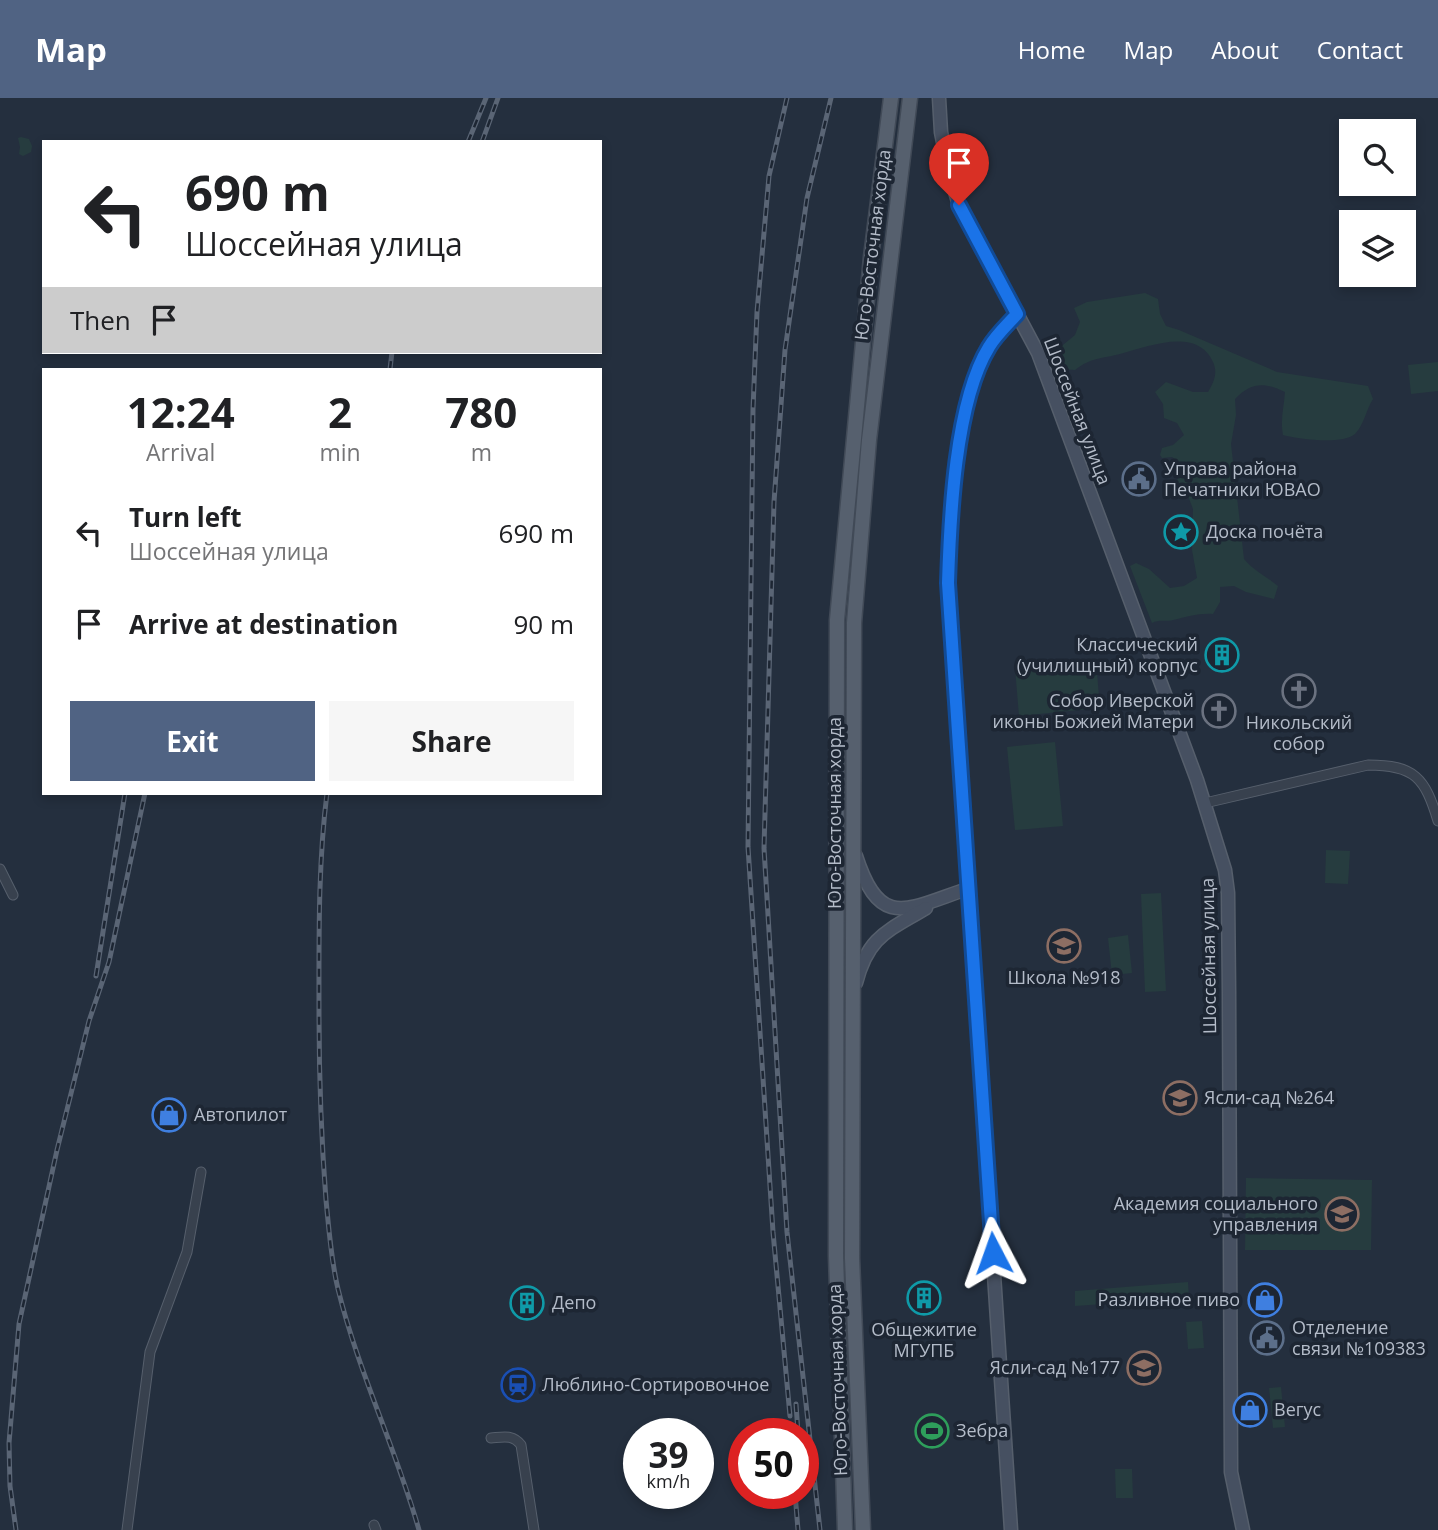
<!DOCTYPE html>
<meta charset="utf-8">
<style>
:root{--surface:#fff;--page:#f6f6f6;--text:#202124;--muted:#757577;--accent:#506383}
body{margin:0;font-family:"Open Sans",sans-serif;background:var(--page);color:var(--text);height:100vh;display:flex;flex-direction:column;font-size:26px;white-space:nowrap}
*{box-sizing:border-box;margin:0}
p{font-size:23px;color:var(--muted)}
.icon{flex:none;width:38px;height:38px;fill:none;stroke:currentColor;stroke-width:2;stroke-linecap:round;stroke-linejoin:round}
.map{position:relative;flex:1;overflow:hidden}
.sheet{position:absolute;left:42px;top:270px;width:560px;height:427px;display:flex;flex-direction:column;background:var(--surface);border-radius:0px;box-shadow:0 4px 10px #0003}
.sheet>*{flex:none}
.top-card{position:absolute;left:42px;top:42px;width:560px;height:214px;border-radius:0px;box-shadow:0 4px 10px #0003;background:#fff;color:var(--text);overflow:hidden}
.buttons{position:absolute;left:1339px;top:21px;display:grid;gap:14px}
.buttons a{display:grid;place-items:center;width:77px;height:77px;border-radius:0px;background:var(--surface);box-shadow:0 4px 10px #0003;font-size:35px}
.speed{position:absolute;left:623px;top:1320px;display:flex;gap:14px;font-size:35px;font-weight:700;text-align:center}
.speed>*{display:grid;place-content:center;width:91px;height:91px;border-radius:50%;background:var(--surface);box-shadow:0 4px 10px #0003;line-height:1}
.speed small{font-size:18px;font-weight:400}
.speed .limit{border:10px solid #d22;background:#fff;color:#111}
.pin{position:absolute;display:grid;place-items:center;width:60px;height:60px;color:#fff;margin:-72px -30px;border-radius:50% 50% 50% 0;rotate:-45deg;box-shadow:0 0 7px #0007}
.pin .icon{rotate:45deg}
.me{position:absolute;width:77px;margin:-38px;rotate:356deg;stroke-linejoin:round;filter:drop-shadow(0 0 5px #0008)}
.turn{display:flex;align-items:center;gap:24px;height:147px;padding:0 28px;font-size:32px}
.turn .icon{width:91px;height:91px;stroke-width:2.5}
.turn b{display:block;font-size:49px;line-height:60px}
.then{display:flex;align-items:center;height:66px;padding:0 28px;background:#0003;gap:14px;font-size:26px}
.eta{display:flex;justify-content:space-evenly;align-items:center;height:119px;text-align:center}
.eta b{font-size:42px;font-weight:700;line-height:49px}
.action{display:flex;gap:14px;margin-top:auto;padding:14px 28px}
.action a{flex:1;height:80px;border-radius:0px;background:var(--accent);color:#fff;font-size:28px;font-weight:700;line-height:80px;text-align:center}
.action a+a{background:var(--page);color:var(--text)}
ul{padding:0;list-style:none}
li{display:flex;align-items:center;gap:21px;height:91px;padding:0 28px}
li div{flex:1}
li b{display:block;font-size:26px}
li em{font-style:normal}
header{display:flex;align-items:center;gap:42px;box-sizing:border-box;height:98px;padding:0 35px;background:var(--accent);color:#fff}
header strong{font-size:33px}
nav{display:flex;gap:38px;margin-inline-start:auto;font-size:24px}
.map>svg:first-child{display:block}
.green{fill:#263c3f}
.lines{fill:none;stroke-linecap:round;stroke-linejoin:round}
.street-casing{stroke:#565f6c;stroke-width:11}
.secondary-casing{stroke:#565f6c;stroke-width:15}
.primary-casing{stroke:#414a57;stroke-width:17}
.street{stroke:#38414e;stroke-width:9}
.secondary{stroke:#465061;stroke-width:12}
.primary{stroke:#56606e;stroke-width:14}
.rail-casing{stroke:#5a6575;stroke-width:5}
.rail{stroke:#1d2633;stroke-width:2.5;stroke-dasharray:8;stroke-linecap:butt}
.route-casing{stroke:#114b97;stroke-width:18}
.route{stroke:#1a73e8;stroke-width:12}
.labels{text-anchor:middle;stroke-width:7;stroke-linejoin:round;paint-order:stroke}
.street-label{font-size:18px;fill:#b4bcc9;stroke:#1d2633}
.poi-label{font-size:18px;fill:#b4bcc9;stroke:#1d2633;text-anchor:start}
</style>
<header>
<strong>Map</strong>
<nav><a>Home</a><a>Map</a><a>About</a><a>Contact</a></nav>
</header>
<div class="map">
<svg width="1438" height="1432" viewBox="0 0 1438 1432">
<rect width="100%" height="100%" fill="#242f3e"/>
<g class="green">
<path d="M21,39L29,41L32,48L31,54L23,58L19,56L20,49L18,40Z"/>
<path d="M1145,195L1158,201L1160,216L1166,228L1179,232L1277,274L1368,288L1373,301C1366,312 1364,327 1355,336C1342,347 1298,341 1283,337C1280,321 1284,309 1285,294C1265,284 1251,284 1235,301L1236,317L1231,346L1244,461C1254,473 1266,478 1278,488L1274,501L1246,494L1234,488L1220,489V504L1213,516C1198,515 1187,519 1173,522C1165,524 1159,521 1152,525L1130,468L1136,465L1149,471L1170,490L1184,488L1197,480L1192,452L1193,411L1188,398L1174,387L1181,376L1177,363L1172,359L1162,360L1160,357L1162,350L1173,347L1184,337L1177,325L1164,320L1163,306L1155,294L1166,284L1193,294H1208C1214,284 1218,275 1213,264C1197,228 1147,249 1120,256C1101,261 1092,259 1075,272L1062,271L1057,252L1075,237L1080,224L1074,210L1087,204Z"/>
<path d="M1438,264V293L1411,296L1408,267Z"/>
<path d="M1096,563L1100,610L1019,618L1015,570Z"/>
<path d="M1055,644L1063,728L1015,732L1007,649Z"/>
<path d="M1326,752L1350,753L1348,786L1325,785Z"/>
<path d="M1161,795L1166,893L1145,894L1141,796Z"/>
<path d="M1128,837L1132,875L1112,877L1108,840Z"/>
<path d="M1246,1080L1372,1082L1371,1152H1245Z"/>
<path d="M1188,1184L1189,1200L1075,1208V1193Z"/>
<path d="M1202,1223L1204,1250L1188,1251L1186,1224Z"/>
<path d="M1281,1289L1285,1329L1273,1330L1269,1290Z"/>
<path d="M1115,1371H1132L1133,1400H1116Z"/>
</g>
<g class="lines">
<defs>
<g id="street">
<path d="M1205,705L1368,667C1415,667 1425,680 1438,723"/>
<path d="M0,771L13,797"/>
<path d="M491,1340C503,1339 513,1336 521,1347L534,1432"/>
<path d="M374,1427L376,1432"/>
<path d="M127,1432L150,1254L187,1154L201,1074"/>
</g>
<g id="secondary">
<path d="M939,0L941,34L948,70L959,107L1038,255L1197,682L1225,772L1228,795L1229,894L1231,1374L1243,1432"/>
<path d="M856,758C880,833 907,811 967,791"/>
<path d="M856,885C868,838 888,833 926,810"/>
<path d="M1011,1432L948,485C950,420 955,304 989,249C996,237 1008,226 1017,216"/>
</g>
<g id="primary">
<path d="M845,1432L836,1158L837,522L871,159L891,0"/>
<path d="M863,1432L852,1160L854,525L869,342L910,0"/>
</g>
</defs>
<use href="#street" class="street-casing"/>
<use href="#secondary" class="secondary-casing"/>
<use href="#primary" class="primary-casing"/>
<use href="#street" class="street"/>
<use href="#secondary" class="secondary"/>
<use href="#primary" class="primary"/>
<defs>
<g id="rail">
<path d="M787,0L769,78L757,214L753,311L748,749L773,1134L790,1318"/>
<path d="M468,44L486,0"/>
<path d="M482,44L498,0"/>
<path d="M390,271L392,254"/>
<path d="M327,695C318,766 319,840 319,912C319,975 321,1038 326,1102C329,1132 331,1162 338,1191C358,1273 396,1351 419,1432"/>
<path d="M96,878L125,695"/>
<path d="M796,1306L798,1335"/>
<path d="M795,1395L798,1432"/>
<path d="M16,1432L10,1388L9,1345L19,1226L57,1052L89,923L109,864L145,695"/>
<path d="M820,1432L787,1134L764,750L774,404L785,252L807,100L831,0"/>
</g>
</defs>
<use href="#rail" class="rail-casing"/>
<use href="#rail" class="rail"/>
</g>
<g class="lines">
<defs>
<path id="route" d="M959,107L1017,216C1008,226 996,237 989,249C955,304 950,420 948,485L993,1155"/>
</defs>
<use href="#route" class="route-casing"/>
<use href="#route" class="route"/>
</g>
<defs>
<symbol id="civic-ring" viewBox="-11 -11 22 22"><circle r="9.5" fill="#1d2633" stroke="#5c6f8a" stroke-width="1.5"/><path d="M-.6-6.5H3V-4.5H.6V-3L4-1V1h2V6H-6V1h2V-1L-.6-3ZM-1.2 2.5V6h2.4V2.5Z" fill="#5c6f8a"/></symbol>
<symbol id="sight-ring" viewBox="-11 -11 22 22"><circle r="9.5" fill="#1d2633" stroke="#0f9aa8" stroke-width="1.5"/><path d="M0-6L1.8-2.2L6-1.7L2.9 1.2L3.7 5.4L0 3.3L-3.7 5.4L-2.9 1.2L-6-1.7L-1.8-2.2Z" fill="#0f9aa8"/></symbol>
<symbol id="building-ring" viewBox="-11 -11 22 22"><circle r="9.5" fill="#1d2633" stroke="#0f9aa8" stroke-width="1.5"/><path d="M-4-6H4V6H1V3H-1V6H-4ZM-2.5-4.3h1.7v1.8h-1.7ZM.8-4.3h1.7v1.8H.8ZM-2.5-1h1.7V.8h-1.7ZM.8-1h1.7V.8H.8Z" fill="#0f9aa8"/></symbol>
<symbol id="church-ring" viewBox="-11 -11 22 22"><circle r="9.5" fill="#1d2633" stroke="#6b7280" stroke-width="1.5"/><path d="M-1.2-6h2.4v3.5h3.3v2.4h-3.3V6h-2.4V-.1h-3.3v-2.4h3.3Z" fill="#6b7280"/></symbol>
<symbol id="school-ring" viewBox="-11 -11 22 22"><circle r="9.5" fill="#1d2633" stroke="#8d6e63" stroke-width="1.5"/><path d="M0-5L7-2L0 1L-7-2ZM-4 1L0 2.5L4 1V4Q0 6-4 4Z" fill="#8d6e63"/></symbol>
<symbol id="shop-ring" viewBox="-11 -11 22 22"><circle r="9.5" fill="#1d2633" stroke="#3f7fe0" stroke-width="1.5"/><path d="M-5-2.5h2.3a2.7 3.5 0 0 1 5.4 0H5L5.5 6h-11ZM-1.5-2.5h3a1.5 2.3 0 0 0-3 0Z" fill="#3f7fe0"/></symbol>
<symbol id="university-ring" viewBox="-11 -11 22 22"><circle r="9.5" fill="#1d2633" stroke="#8d6e63" stroke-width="1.5"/><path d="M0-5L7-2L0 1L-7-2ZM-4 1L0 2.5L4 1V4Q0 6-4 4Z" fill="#8d6e63"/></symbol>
<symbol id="station-ring" viewBox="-11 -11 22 22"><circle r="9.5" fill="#1d2633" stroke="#1a4fb4" stroke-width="1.5"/><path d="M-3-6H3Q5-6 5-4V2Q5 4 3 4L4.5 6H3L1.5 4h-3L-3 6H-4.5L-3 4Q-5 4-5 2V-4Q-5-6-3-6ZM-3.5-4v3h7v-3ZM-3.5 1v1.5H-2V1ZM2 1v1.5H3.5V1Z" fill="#1a4fb4"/></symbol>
<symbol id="stadium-ring" viewBox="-11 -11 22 22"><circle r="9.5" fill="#1d2633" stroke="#2e9e5b" stroke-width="1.5"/><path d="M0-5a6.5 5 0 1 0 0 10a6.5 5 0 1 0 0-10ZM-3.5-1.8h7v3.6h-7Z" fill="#2e9e5b"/></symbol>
</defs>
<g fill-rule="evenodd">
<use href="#civic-ring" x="1120" y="362" width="38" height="38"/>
<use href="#sight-ring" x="1162" y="415" width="38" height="38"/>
<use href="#building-ring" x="1203" y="538" width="38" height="38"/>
<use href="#church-ring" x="1280" y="574" width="38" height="38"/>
<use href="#church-ring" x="1200" y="594" width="38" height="38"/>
<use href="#school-ring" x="1045" y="829" width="38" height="38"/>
<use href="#school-ring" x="1161" y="981" width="38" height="38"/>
<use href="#shop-ring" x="150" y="998" width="38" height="38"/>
<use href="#university-ring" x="1323" y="1097" width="38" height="38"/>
<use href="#building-ring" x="905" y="1181" width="38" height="38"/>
<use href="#shop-ring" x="1246" y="1183" width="38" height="38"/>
<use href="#building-ring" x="508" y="1186" width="38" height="38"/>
<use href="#civic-ring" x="1248" y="1221" width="38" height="38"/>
<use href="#school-ring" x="1125" y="1251" width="38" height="38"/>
<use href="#station-ring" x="499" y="1268" width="38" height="38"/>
<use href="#shop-ring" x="1231" y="1293" width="38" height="38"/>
<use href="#stadium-ring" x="913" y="1314" width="38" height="38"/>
</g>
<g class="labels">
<g class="street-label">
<text transform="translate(873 147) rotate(-83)" y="6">Юго-Восточная хорда</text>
<text transform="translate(1077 313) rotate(69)" y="6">Шоссейная улица</text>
<text transform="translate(835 715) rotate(-90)" y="6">Юго-Восточная хорда</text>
<text transform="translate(1209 858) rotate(-91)" y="6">Шоссейная улица</text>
<text transform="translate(838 1282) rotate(-92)" y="6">Юго-Восточная хорда</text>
</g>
<g class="poi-label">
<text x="1164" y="377">Управа района<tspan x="1164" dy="21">Печатники ЮВАО</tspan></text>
<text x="1206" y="440">Доска почёта</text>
<text x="1198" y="553" text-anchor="end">Классический<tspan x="1198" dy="21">(училищный) корпус</tspan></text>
<text x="1194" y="609" text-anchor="end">Собор Иверской<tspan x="1194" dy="21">иконы Божией Матери</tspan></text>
<text x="1299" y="631" text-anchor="middle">Никольский<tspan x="1299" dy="21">собор</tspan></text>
<text x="1064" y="886" text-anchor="middle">Школа №918</text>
<text x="1204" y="1006">Ясли-сад №264</text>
<text x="194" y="1023">Автопилот</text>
<text x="1318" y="1112" text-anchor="end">Академия социального<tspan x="1318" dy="21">управления</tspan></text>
<text x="1240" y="1208" text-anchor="end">Разливное пиво</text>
<text x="552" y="1211">Депо</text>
<text x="1292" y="1236">Отделение<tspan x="1292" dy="21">связи №109383</tspan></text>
<text x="924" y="1238" text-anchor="middle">Общежитие<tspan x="924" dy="21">МГУПБ</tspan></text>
<text x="1120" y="1276" text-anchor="end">Ясли-сад №177</text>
<text x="542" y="1293">Люблино-Сортировочное</text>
<text x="1274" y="1318">Вегус</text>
<text x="956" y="1339">Зебра</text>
</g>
</g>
</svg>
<div class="buttons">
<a><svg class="icon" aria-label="search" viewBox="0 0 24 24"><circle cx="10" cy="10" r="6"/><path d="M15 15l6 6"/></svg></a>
<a><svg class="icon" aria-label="layers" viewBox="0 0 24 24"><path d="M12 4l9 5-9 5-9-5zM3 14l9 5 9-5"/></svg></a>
</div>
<div class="speed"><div>39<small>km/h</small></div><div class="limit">50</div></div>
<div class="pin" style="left:959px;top:107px;background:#d93025"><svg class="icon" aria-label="arrive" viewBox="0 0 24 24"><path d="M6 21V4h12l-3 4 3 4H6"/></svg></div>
<svg class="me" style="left:993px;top:1155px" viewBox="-20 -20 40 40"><path d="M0-17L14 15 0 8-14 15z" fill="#1a73e8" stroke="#fff" stroke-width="4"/></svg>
<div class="top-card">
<div class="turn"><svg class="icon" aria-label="left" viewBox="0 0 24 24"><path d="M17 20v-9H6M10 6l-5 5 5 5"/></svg><div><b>690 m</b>Шоссейная улица</div></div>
<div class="then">Then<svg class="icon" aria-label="arrive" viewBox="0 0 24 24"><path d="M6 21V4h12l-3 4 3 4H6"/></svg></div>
</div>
<section class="sheet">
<div class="eta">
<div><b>12:24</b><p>Arrival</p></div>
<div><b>2</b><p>min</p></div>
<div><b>780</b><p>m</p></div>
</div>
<ul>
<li><svg class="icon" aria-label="left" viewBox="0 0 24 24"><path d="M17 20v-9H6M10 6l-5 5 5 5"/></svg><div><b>Turn left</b><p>Шоссейная улица</p></div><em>690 m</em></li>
<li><svg class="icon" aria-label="arrive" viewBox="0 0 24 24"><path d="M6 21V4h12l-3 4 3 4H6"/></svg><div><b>Arrive at destination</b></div><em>90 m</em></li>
</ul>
<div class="action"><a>Exit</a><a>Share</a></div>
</section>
</div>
